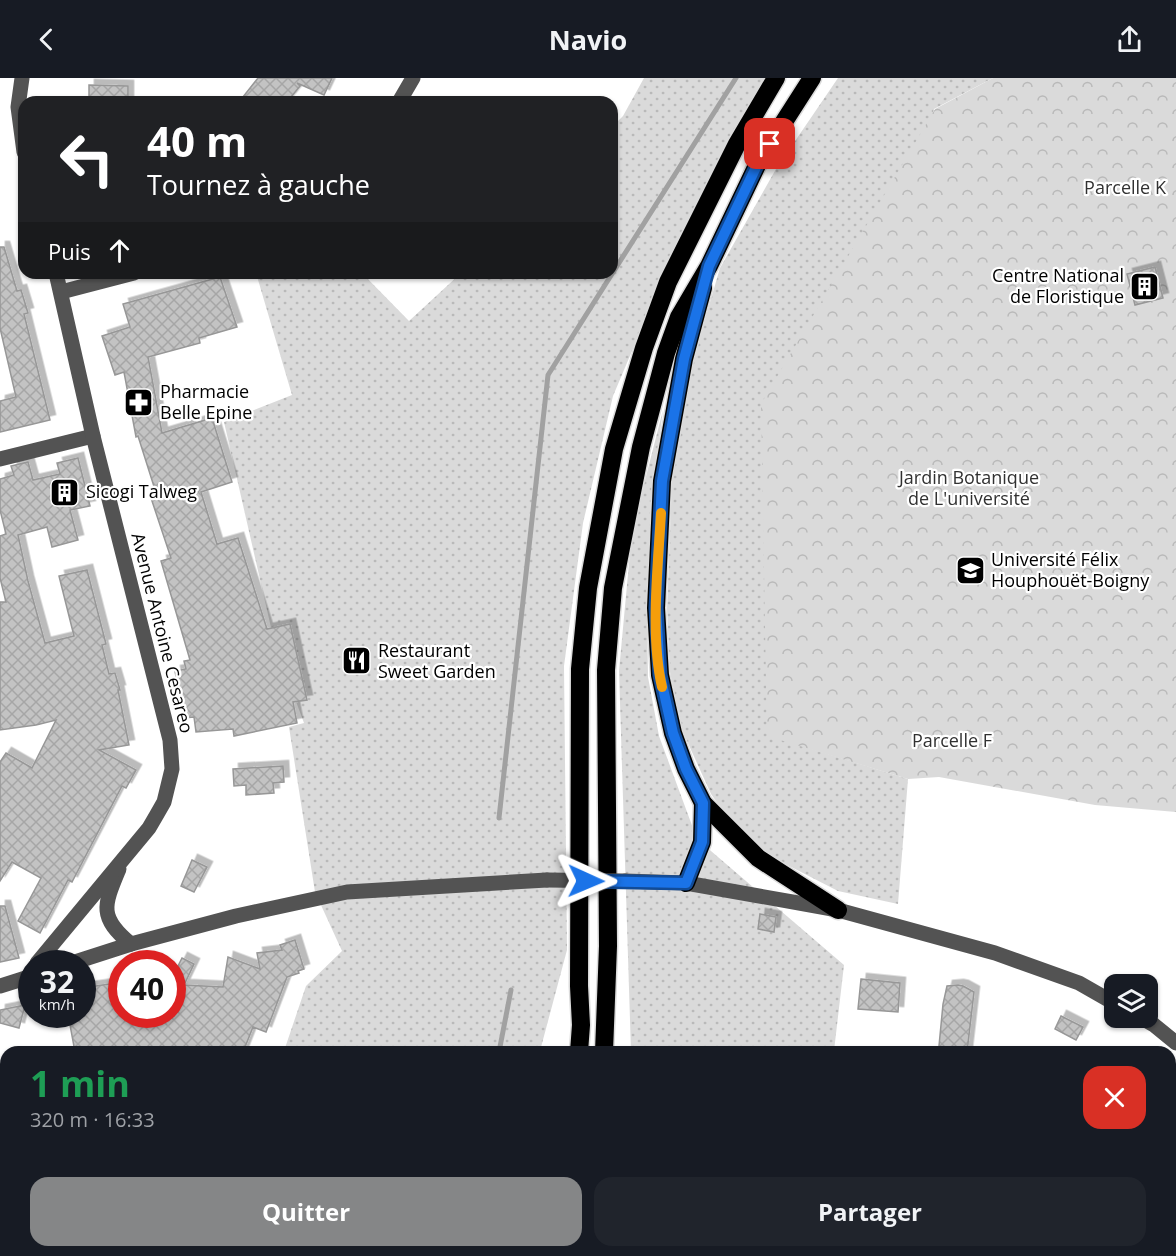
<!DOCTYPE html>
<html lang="fr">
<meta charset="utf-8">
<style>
:root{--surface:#171b24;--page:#20242c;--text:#f1f3f6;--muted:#9ea1a6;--accent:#858687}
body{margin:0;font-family:"Open Sans",sans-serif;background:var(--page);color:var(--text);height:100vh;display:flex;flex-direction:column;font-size:22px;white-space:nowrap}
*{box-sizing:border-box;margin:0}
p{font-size:20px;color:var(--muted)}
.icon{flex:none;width:33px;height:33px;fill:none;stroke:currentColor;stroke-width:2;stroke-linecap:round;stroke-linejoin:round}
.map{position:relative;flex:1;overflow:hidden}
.sheet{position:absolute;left:0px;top:968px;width:1176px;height:212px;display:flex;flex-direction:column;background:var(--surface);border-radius:18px 18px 0 0;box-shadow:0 2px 4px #0004}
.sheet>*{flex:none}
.banner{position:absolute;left:18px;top:18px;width:600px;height:183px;border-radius:18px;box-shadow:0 2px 4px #0004;background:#202124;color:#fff;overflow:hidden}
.buttons{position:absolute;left:1104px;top:896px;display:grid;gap:12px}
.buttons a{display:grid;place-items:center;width:54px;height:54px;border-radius:12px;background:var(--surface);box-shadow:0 2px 4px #0004;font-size:30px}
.speed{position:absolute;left:18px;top:872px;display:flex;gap:12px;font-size:30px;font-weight:700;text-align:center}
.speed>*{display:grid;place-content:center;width:78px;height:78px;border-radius:50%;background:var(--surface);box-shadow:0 2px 4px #0004;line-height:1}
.speed small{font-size:15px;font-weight:400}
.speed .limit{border:9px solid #d22;background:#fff;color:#111}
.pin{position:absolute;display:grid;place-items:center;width:51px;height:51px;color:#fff;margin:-26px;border-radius:12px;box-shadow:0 3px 9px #0006}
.me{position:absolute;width:66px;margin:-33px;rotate:91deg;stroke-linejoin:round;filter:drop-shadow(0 0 4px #0008)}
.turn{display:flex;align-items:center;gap:21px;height:126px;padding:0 30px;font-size:27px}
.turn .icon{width:78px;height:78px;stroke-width:2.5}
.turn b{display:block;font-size:42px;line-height:51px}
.then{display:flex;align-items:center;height:57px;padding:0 30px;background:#0003;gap:12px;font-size:22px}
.round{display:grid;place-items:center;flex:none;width:63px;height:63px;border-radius:18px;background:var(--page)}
.headline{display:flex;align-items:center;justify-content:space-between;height:102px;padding:0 30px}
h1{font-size:36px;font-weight:700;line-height:45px;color:#1e9e55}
.cta{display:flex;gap:12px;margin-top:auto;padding:12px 30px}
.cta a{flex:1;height:69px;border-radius:18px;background:var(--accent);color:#fff;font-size:24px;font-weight:700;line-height:69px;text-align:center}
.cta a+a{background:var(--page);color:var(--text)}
header{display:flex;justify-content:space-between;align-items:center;height:78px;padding:0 30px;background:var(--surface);font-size:27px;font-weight:700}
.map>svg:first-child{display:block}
.grass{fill:url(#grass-dots)}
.forest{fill:url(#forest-crowns)}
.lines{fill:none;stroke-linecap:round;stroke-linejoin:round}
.stream{stroke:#a1a1a1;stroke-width:5}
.building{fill:url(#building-cross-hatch);stroke:#979797;stroke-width:1.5;filter:url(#shadow)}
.highway-casing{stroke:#dbdbdb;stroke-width:21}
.minor{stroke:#535353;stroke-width:15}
.highway{stroke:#000;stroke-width:18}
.minor-bridge{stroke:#535353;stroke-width:15}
.route-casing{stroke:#114b97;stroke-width:15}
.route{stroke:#1a73e8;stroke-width:10}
.slow{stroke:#f59e0b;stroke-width:10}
.labels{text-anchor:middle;stroke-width:4.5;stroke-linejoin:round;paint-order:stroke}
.park-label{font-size:18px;fill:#313131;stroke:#fff}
.poi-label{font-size:18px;fill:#000;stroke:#fff;text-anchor:start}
.street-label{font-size:18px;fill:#000;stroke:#fff}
</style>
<header><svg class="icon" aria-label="back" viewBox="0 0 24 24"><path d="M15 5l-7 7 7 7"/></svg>Navio<svg class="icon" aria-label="share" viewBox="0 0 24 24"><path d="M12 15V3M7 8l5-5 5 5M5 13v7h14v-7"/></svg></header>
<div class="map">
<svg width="1176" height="1178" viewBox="0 0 1176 1178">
<defs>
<pattern id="grass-dots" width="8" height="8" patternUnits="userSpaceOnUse" patternTransform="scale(1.5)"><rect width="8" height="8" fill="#dadada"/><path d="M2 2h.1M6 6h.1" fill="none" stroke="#b9b9b9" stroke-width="1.8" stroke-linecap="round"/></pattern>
<pattern id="forest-crowns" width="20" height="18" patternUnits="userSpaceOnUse" patternTransform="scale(1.5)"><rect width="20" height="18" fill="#dadada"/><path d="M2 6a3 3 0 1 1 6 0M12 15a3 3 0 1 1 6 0" fill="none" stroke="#b9b9b9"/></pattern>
<pattern id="building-cross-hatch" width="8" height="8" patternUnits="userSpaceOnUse" patternTransform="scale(1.5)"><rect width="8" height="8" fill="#c3c3c3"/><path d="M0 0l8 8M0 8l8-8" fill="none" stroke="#a6a6a6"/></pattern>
<filter id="shadow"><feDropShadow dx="5.5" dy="-5.5" stdDeviation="0" flood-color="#0004"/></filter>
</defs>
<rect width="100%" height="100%" fill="#fff"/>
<g class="grass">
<path d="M644,0H772L726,66L662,202L613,318L583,445L564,588L567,872L540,973H284L306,908L342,873L315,814L289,649L304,645L275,567L224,344L292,317L256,195H362L409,243L461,195H612V49L623,38Z"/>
<path d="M838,0H993L934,31L767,657L908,701L898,826L838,813L762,774L732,746L711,716L682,652L670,594L667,531L672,403L685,318L694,279L720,190L776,91Z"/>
<path d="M663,332L654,400L647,531L648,599L659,658L697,761L844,887L834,973L631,974L619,593L632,453Z"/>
<path d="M135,1173H467L465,1178H134Z"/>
<path d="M596,1173H842L846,1178H594Z"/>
</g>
<path class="forest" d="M993,0H1176V734L1095,727L939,699L908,701L767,658L761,326L935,31Z"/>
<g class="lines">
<g class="stream">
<path d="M499,740L548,297L736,0"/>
<path d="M499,974L511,912"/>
<path d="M392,1178L395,1173"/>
</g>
</g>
<g class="building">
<path d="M258,0H332L324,17L297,5L300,8L287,24H239Z"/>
<path d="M89,7L128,8V24H89Z"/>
<path d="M0,169H4L17,213L21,212L28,235L24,236L50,342L0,354V323L16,319L0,250Z"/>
<path d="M1155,189L1163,220L1135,227L1127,196Z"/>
<path d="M220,199L237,249L199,260L200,265L148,279L162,355L212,340L232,404L201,414L217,466L238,460L267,551L290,546L307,622L293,624L297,645L234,658L233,651L196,654L194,639L184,640L175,593L186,591L184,583L190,582L161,483L171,480L151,420L157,418L138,358L136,359L124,294L115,297L102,258L130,249L123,226Z"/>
<path d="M78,380L90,428L70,432L78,462L52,469L47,449L18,457L28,503L45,565L74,558L59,498L87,492L106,566L102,567L109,596L115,595L120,612H118L129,667L99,672L136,692L126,710L122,708L72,804L68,802L40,855L18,843L41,800L12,784L0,803V684L6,675L32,690L56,642L36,647L0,652V524H6L0,500V458L6,456L0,432V401L14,397L11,388L28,384L33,402L60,396L57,385Z"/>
<path d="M283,688L284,704L273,705L274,715L246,717V707L234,708L233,691Z"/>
<path d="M192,782L207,789L194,814L181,808Z"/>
<path d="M0,828H5L19,880L0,884Z"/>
<path d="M760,836L776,839L774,854L758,851Z"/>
<path d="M295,862L304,891L298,893L299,895L287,899L266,954L253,949L243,974H75L68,936H82V910L116,905L117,908H122V936H172V900L182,880L194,886L184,907L223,909L228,879L260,891L257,875L282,872L280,867Z"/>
<path d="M861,901L900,905L898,934L858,931Z"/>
<path d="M958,907L963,908L974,914L967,974H945L939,968L943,926L947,908Z"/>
<path d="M25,927L19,950L0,945V932Z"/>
<path d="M1061,938L1083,949L1076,962L1055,951Z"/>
</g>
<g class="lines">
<defs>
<g id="highway">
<path d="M703,210L684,281L662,403L656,530L660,597L673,655L686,691L703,725L758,780L838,832"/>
<path d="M686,805L702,764L703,725"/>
<path d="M579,974L581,947L579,908L580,591L588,510L614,371L644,270L668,204L737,66L776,0"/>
<path d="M604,974L608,868L606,592L613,510L641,369L666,275L679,239L709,188L759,83L812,0"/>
<path d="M823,1173L828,1178"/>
<path d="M513,1178L515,1173"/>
<path d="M543,1178L544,1173"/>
<path d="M572,1178L573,1173"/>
<path d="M621,1178L627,1173"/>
</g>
</defs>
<use href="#highway" class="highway-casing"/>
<g class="minor">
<path d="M22,0L18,29L24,74"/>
<path d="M399,24L413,0"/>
<path d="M61,214L134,195"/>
<path d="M0,381L93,358"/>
<path d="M119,791C104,827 98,839 131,866"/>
<path d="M625,803L686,805L838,832L995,875L1079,905L1114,925"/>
<path d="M37,885L149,750L156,738L164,724L172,691L170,662L93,358L56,195"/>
<path d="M72,885L131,866L236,838L347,814L547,802"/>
<path d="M0,908L32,898"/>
<path d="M1140,939L1154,947L1176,965"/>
<path d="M0,1040L6,1038"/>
<path d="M873,1173L877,1178"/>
<path d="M1041,1173L1078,1178"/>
<path d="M973,1178L990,1173"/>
</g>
<use href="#highway" class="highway"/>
<path class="minor-bridge" d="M547,802L625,803"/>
</g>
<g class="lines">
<defs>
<path id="route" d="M586,803L686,805L702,764L703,725L686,691L673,655L660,597L656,530L662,403L684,281L709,188L759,83L770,66"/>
</defs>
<use href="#route" class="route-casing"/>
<use href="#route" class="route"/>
<path class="slow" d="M661,435C658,489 650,557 662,609"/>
</g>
<defs>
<symbol id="building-square" viewBox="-11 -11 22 22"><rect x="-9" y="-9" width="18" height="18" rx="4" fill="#000" stroke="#fff"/><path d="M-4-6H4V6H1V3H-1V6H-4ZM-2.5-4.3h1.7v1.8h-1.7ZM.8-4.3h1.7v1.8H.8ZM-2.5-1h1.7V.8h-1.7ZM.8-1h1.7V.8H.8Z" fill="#fff"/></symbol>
<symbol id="pharmacy-square" viewBox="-11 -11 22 22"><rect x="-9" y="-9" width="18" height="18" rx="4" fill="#000" stroke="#fff"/><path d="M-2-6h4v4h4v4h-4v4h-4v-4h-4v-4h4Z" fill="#fff"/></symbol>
<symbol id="university-square" viewBox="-11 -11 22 22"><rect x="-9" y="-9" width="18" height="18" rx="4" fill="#000" stroke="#fff"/><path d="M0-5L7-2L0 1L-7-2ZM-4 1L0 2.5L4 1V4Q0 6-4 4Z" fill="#fff"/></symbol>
<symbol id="restaurant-square" viewBox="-11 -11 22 22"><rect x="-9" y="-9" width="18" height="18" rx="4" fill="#000" stroke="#fff"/><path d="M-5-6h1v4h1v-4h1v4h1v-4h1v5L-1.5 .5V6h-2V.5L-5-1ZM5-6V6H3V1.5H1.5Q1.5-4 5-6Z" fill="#fff"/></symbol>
</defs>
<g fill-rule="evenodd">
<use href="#building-square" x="1128" y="192" width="33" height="33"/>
<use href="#pharmacy-square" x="122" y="308" width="33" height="33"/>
<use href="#building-square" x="48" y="398" width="33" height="33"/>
<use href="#university-square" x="954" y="476" width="33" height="33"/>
<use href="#restaurant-square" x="340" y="566" width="33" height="33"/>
</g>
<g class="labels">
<g class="park-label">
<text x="1125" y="116">Parcelle K</text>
<text x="969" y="406">Jardin Botanique<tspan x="969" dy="21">de L'université</tspan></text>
<text x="952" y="669">Parcelle F</text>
</g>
<g class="poi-label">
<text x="1124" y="204" text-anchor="end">Centre National<tspan x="1124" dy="21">de Floristique</tspan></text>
<text x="160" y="320">Pharmacie<tspan x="160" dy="21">Belle Epine</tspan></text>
<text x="86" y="420">Sicogi Talweg</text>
<text x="991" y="488">Université Félix<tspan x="991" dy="21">Houphouët-Boigny</tspan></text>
<text x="378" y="579">Restaurant<tspan x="378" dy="21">Sweet Garden</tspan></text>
</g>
<g class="street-label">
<text transform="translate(162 555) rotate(76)" y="6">Avenue Antoine Cesareo</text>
</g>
</g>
</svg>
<div class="buttons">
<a><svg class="icon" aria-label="layers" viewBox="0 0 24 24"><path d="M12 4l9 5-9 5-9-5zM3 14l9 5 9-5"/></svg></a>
</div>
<div class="speed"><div>32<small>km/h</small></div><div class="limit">40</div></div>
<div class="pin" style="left:770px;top:66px;background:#d93025"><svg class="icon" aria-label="arrive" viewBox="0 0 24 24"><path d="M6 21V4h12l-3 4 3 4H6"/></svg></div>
<svg class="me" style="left:586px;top:803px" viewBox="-20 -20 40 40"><path d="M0-17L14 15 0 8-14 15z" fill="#1a73e8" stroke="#fff" stroke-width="4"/></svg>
<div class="banner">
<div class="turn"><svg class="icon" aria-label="left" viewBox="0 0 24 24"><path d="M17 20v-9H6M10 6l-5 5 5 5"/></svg><div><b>40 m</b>Tournez à gauche</div></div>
<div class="then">Puis<svg class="icon" aria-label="ahead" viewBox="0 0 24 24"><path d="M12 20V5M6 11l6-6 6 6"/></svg></div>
</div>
<section class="sheet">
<div class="headline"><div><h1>1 min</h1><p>320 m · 16:33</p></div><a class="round" style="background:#d93025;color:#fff"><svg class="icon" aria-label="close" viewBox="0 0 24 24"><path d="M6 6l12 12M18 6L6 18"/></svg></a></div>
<div class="cta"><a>Quitter</a><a>Partager</a></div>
</section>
</div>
